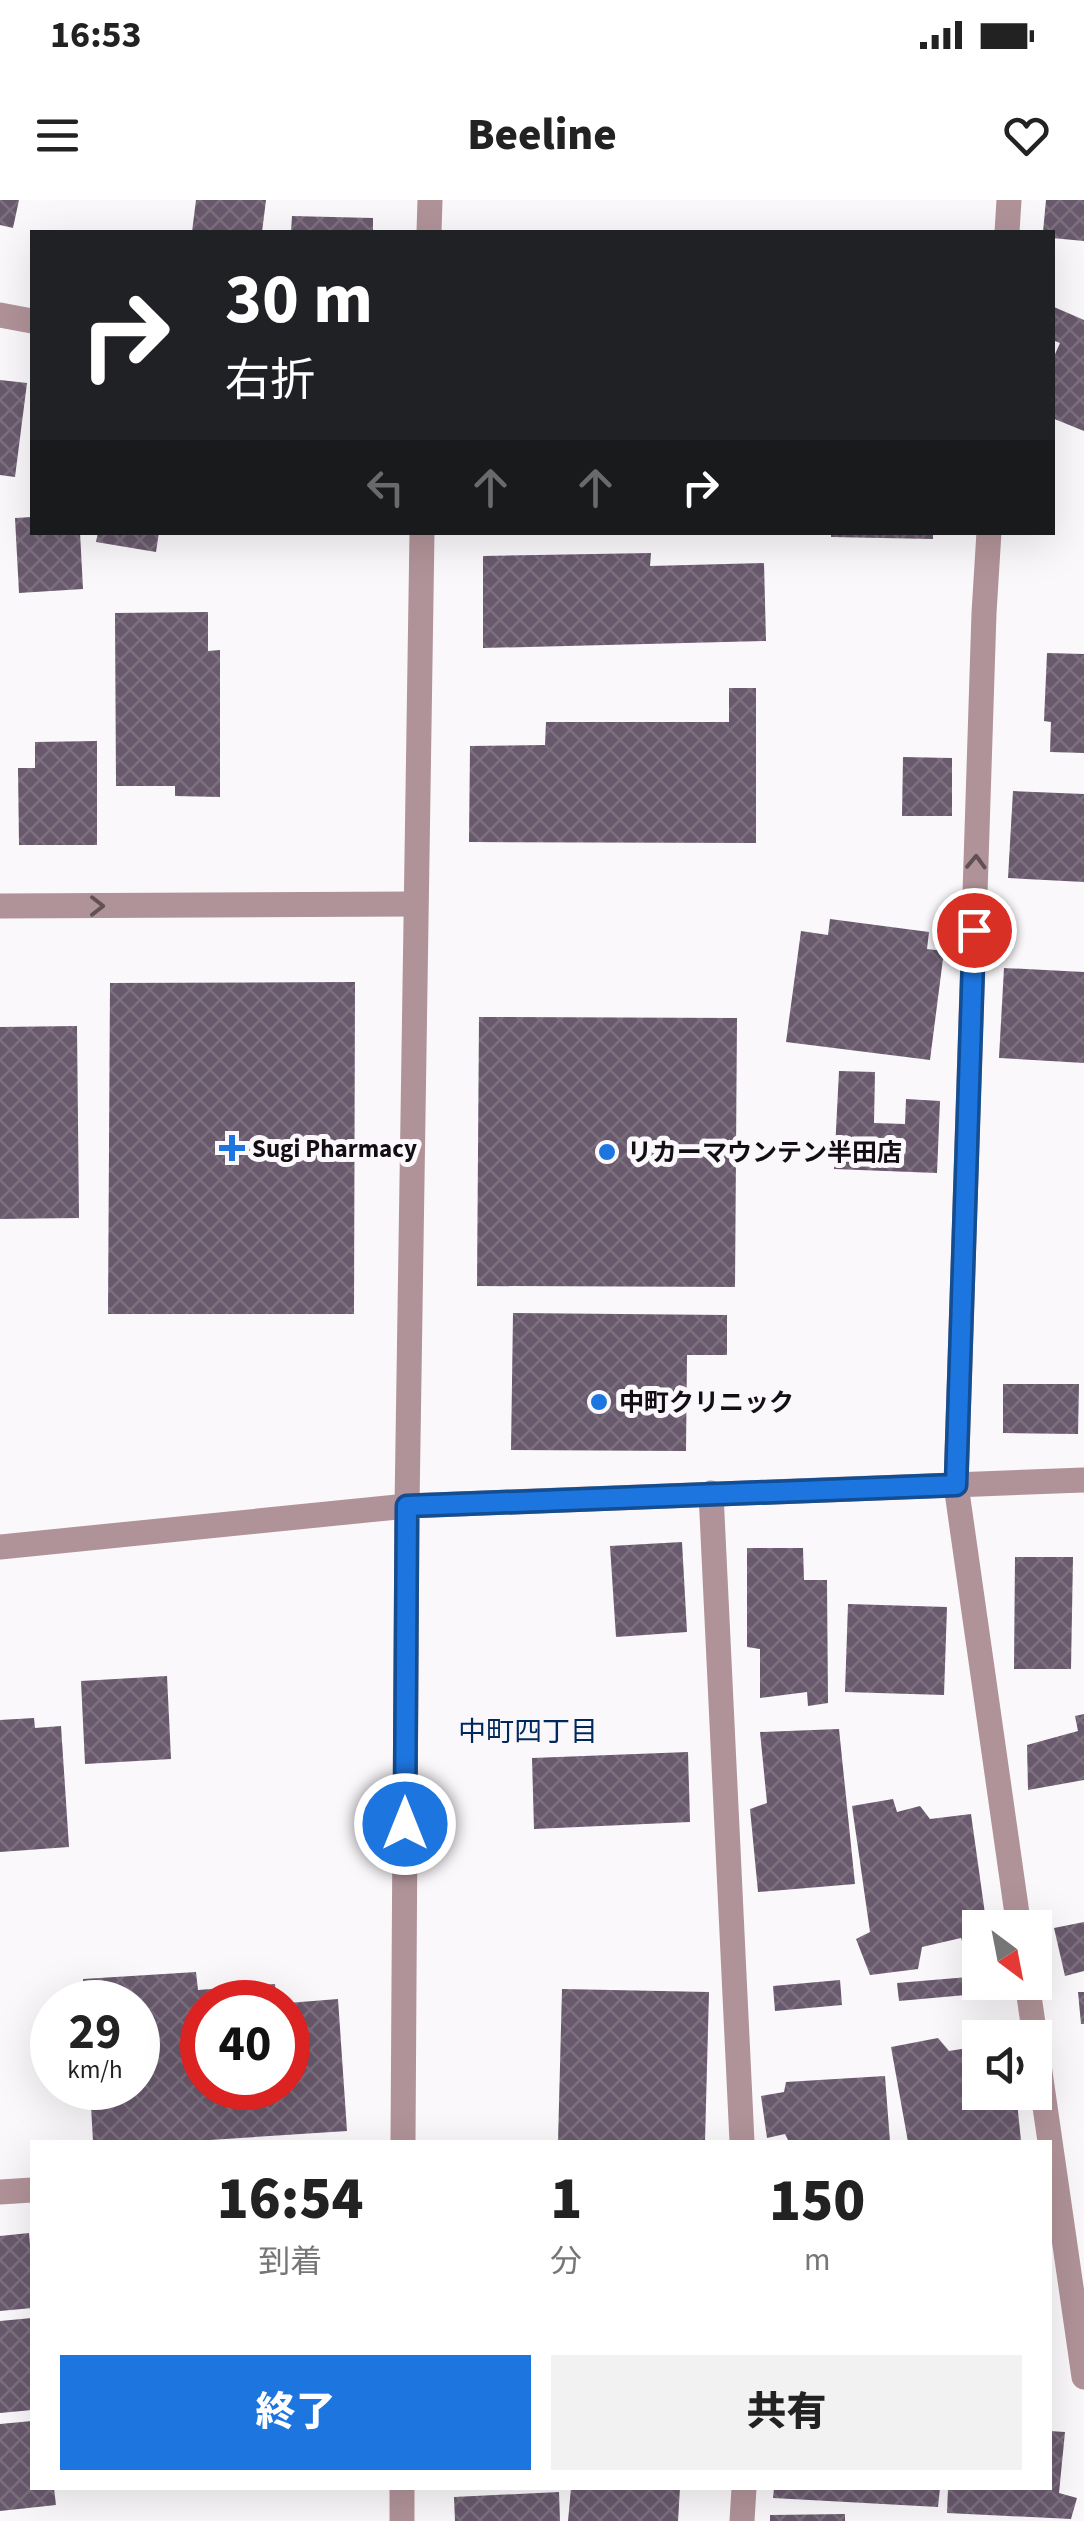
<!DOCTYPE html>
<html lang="ja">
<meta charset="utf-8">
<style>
:root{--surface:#fff;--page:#f2f2f2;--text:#222;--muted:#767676;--accent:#1d76e0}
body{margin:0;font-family:"Source Sans 3","Noto Sans JP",sans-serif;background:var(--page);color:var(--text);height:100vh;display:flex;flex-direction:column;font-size:38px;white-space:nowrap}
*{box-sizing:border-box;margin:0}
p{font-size:32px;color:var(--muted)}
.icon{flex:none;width:55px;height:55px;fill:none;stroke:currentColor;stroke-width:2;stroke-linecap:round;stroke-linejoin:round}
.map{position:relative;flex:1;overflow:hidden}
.details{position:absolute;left:30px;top:1940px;width:1022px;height:350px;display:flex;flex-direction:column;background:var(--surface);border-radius:0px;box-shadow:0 10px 40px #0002}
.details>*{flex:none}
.hud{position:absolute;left:30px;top:30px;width:1025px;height:305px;border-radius:0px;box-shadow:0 10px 40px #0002;background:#202124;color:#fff;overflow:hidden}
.needle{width:65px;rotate:148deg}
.tools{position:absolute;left:962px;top:1710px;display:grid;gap:20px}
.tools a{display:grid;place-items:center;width:90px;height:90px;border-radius:0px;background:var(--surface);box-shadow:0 10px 40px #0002;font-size:50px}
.speed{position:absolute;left:30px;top:1780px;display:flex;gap:20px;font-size:50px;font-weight:700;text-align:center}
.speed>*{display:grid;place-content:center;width:130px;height:130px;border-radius:50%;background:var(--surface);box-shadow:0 10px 40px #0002;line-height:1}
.speed small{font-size:25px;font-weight:400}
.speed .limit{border:15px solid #d22;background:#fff;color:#111}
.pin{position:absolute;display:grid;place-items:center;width:85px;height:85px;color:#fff;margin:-42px;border:5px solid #fff;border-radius:50%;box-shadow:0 2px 10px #0007}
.me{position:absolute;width:110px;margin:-55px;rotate:0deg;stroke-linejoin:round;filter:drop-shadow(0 0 8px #0008)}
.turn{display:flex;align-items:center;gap:35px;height:210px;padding:0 30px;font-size:45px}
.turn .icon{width:130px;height:130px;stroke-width:2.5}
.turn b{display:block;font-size:70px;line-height:85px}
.lanes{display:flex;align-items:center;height:95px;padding:0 30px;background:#0003;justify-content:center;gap:50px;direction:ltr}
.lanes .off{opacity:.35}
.eta{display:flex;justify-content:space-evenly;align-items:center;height:170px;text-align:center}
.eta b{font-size:60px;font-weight:800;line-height:70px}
.primary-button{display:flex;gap:20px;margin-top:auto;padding:20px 30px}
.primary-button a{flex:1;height:115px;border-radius:0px;background:var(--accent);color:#fff;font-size:40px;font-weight:800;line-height:115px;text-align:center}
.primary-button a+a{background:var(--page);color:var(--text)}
.status{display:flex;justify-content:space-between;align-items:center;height:70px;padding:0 50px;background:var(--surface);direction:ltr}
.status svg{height:28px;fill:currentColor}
header{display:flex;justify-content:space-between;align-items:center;height:130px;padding:0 30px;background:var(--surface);font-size:45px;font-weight:800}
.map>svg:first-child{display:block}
.building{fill:url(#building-cross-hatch)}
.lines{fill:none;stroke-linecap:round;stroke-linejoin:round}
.minor{stroke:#b09398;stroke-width:25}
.tertiary{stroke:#b09398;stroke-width:25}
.oneway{stroke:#625056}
.route-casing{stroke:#134d92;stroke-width:25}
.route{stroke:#1d76e0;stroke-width:18}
.poi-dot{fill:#1d76e0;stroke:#fbf8fc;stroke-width:4}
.labels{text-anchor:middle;stroke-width:10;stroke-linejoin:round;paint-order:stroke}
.poi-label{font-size:25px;font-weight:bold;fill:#130d14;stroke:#fbf8fc;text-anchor:start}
.neighbourhood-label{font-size:28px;fill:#00295b;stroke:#fbf8fc}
</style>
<div class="status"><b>16:53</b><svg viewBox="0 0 49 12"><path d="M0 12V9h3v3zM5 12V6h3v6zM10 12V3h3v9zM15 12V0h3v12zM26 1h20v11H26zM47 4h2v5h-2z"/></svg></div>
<header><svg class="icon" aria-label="menu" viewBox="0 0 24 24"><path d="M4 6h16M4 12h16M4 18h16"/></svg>Beeline<svg class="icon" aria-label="heart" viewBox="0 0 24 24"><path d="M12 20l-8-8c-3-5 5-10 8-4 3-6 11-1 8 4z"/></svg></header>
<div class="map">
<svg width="1084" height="2321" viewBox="0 0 1084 2321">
<defs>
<pattern id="building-cross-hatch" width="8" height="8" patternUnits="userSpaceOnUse" patternTransform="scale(2.5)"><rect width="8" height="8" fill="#68596c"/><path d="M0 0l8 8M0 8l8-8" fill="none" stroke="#7c707f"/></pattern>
</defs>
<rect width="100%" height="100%" fill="#fbf8fc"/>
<g class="building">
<path d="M0,0H19L13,28L0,25Z"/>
<path d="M196,0H266L262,32H192Z"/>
<path d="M1046,0H1084V41L1052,38V32H1043Z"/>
<path d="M292,16L373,18V32H291Z"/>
<path d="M1054,107L1084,120V231L1052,218V161L1060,143L1052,140Z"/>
<path d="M0,180L27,183L15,277L0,275Z"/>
<path d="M32,317V332H80L83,389L19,393L15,318Z"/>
<path d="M98,332H159L156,352L96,342Z"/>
<path d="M831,332H933V339L831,337Z"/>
<path d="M651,353L650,366L764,363L766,441L483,448V356Z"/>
<path d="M208,412V451L220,450V597L175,596V586H116L115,413Z"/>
<path d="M1047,453L1084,454V553L1050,552L1051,522L1044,521Z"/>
<path d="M729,488H756V643L469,642L470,546L545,545L546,522H729Z"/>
<path d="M97,541V645H19L18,568H35V542Z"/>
<path d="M903,557L952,558V616H902Z"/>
<path d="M1013,591L1084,594V682L1008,678Z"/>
<path d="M830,719L929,732L927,749L944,751L930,860L786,842L801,731L828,735Z"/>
<path d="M1004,768L1084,772V863L999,858Z"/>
<path d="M355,782L354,1114H108L110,783Z"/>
<path d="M479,817L737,818L735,1087L477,1086Z"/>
<path d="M77,826L79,1018L0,1019V827Z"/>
<path d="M839,871L875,872L874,923L905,924L906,899L940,901L937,973L834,969Z"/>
<path d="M513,1113L727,1115V1155H687L686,1251L511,1250Z"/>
<path d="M1003,1184H1079L1078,1234L1003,1233Z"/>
<path d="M682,1342L687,1432L616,1437L610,1346Z"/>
<path d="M747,1348H803L804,1380H827L828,1503L808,1506L807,1492L760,1498V1449L747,1447Z"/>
<path d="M1015,1357H1073L1071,1469H1014Z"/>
<path d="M848,1404L947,1407L944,1495L845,1492Z"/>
<path d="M167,1476L171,1559L85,1564L81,1481Z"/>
<path d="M1084,1514V1580L1028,1590L1027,1545L1078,1531L1075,1516Z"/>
<path d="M34,1518L35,1528L61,1526L69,1647L0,1652V1520Z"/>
<path d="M839,1529L855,1684L758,1692L750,1609L767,1603L760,1532Z"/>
<path d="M688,1552L690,1622L534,1629L532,1558Z"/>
<path d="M893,1599L897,1612L920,1606L930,1619L971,1614L987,1728H980V1761L969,1762L961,1738L922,1747L918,1769L870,1775L856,1739L870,1732L852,1606Z"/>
<path d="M1084,1722V1771L1065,1776L1054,1728Z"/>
<path d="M196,1772L198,1790L275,1784L277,1802H202V1888H288V1803L338,1799L347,1931L179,1942H93L90,1888H138V1802H85L83,1779Z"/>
<path d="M980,1776V1782H987L988,1793L899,1801L897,1783Z"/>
<path d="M840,1780L842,1805L775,1811L773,1786Z"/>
<path d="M562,1789L709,1792L705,1942H558Z"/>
<path d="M1078,1792H1084V1824H1081Z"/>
<path d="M938,1838L949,1851L980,1846V1892H1016L1021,1941L908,1942L891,1847Z"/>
<path d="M885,1876L890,1942H789L785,1934L767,1938L761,1896L784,1892L786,1882Z"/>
<path d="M29,2033L32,2069V2108L0,2111V2036Z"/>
<path d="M32,2118V2210L0,2213V2121Z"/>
<path d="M32,2221V2288H54L56,2305L0,2311V2224Z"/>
<path d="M1050,2231L1065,2232L1059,2293L1077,2298L1071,2319L947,2313L948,2288H1050Z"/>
<path d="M571,2288H680L678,2321H568Z"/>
<path d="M774,2288H940L938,2307L773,2298Z"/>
<path d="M559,2292L560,2321H455L454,2297Z"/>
<path d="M845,2314V2321H770V2315Z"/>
</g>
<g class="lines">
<g class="minor">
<path d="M1007,32L1009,0"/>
<path d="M0,115L32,121"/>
<path d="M989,332L984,413L956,1285L1019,1728"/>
<path d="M0,706L414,704"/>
<path d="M711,1293L742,1942"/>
<path d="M0,1347L407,1306L1084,1280"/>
<path d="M1027,1782L1084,2177"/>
<path d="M0,1992L32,1990"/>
<path d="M742,2321L744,2288"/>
</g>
<g class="tertiary">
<path d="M429,32L430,0"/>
<path d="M403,1942L407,1306L422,332"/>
<path d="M402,2321V2288"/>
</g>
</g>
<defs><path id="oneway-chevron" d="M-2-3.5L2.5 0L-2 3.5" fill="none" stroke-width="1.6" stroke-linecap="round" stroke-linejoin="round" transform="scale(2.5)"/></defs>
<g class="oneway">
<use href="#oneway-chevron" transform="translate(976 662) rotate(-88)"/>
<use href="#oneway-chevron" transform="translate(97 706)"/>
</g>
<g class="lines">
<defs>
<path id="route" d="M405,1624L407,1306L956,1285L974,730"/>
</defs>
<use href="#route" class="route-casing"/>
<use href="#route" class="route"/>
</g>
<g class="poi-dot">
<path d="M227 933h10v10h10v10h-10v10h-10v-10h-10v-10h10z"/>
<circle cx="607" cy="952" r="10"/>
<circle cx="599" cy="1202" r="10"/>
</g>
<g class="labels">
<g class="poi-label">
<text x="252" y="957">Sugi Pharmacy</text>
<text x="627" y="961">リカーマウンテン半田店</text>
<text x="619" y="1211">中町クリニック</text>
</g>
<g class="neighbourhood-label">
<text x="528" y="1541">中町四丁目</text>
</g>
</g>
</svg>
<div class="tools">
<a><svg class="needle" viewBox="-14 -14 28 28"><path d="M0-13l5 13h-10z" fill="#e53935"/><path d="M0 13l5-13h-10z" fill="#767676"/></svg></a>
<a><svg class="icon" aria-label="sound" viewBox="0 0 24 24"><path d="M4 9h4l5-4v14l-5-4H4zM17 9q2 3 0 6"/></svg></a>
</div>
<div class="speed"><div>29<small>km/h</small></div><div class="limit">40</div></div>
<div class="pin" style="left:974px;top:730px;background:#d93025"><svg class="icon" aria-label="arrive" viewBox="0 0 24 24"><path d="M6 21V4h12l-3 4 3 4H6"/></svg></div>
<svg class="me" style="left:405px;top:1624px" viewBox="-20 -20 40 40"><circle r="17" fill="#1d76e0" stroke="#fff" stroke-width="3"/><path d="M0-11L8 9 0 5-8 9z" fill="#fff"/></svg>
<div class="hud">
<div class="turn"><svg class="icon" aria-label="right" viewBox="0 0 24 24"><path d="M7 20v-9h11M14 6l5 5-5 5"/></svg><div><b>30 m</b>右折</div></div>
<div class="lanes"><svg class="icon off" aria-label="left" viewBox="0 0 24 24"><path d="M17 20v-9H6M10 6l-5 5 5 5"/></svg><svg class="icon off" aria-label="ahead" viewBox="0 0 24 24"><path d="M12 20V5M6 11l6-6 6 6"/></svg><svg class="icon off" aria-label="ahead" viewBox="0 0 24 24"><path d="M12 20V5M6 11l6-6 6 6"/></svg><svg class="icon" aria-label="right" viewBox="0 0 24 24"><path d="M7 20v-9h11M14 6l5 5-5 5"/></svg></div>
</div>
<section class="details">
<div class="eta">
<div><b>16:54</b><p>到着</p></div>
<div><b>1</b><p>分</p></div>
<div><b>150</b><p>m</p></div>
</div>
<div class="primary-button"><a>終了</a><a>共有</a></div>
</section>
</div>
